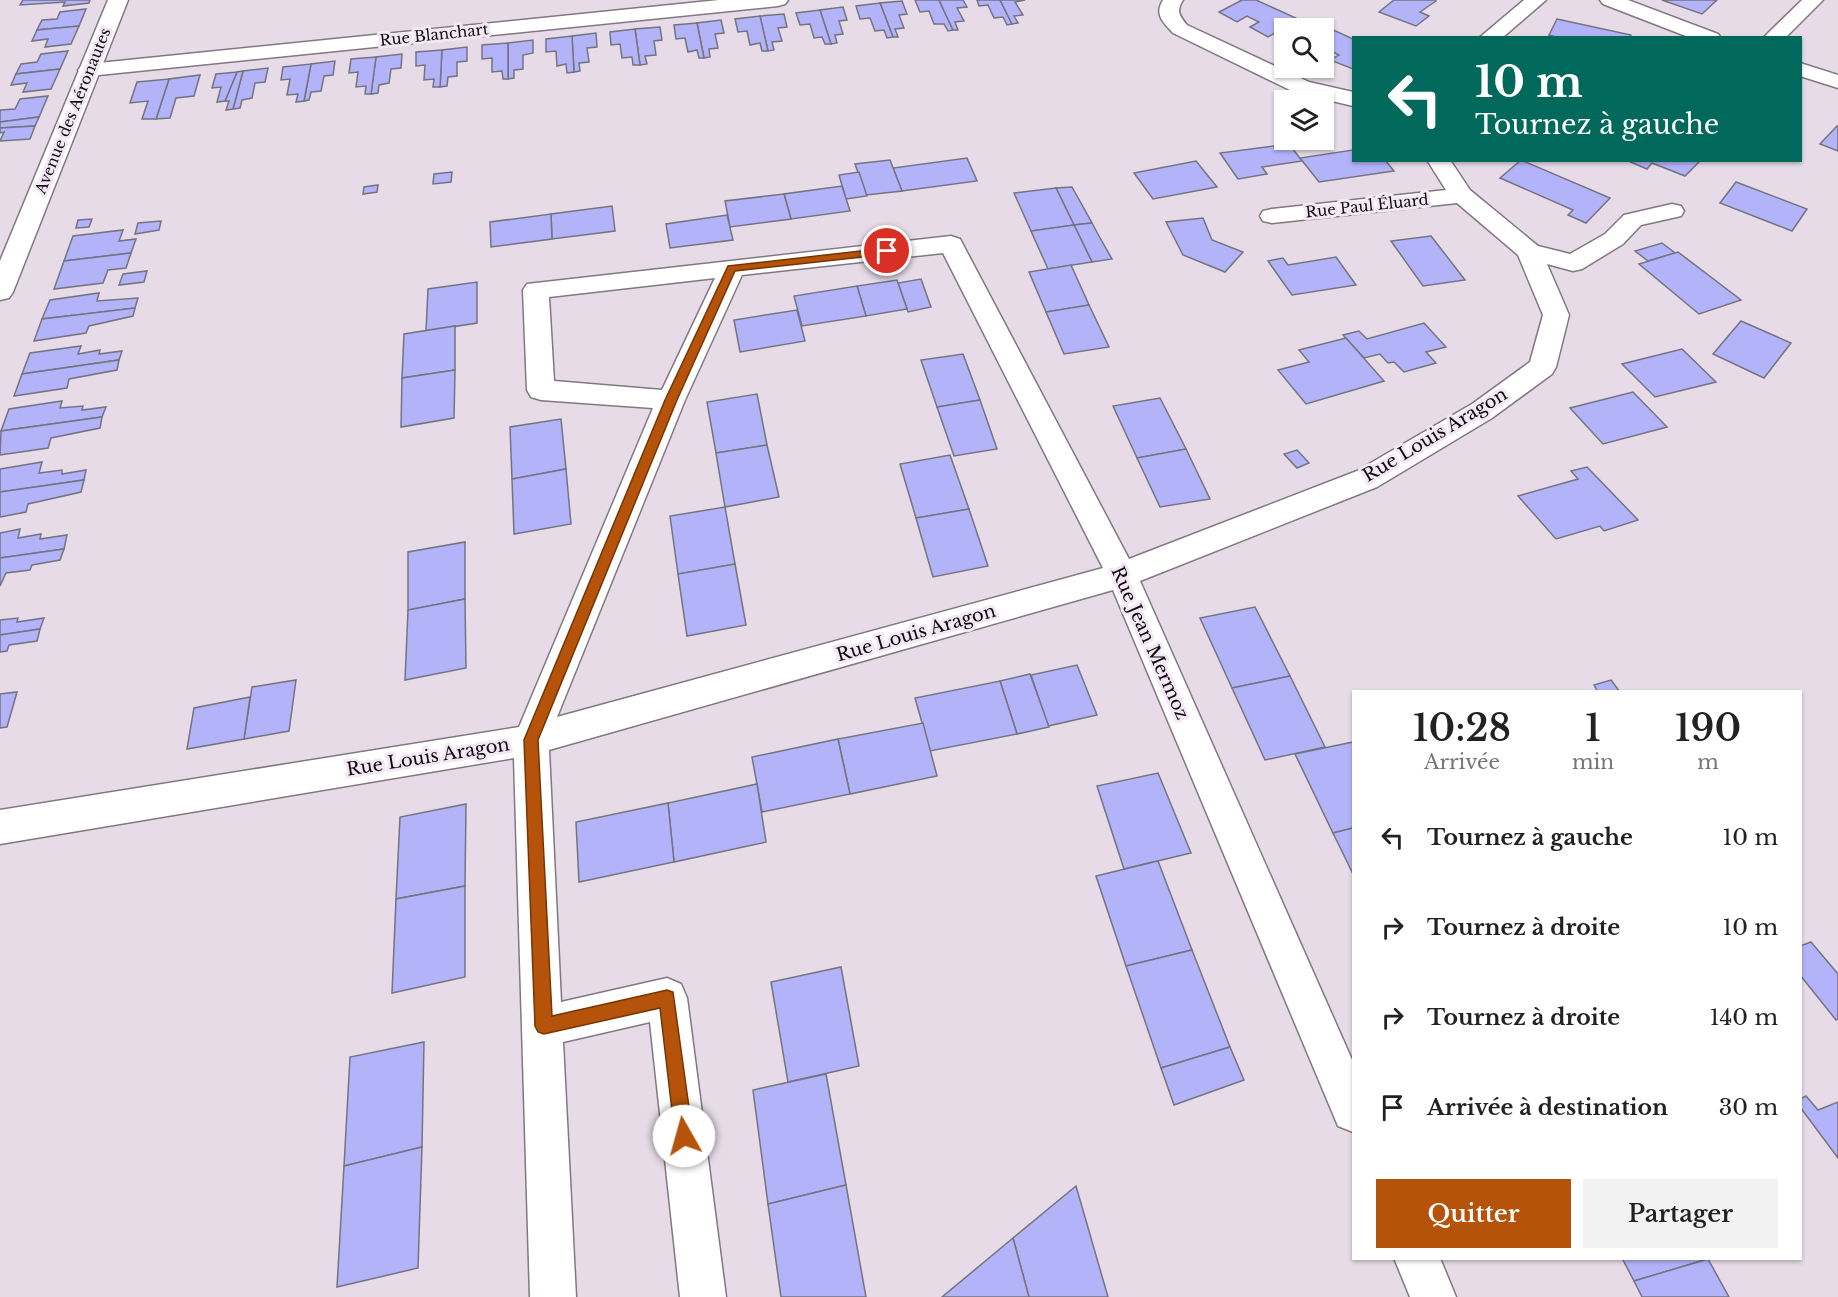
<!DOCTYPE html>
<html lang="fr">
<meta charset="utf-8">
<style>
:root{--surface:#fff;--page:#f2f2f2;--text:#222;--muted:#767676;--accent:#b45309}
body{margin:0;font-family:"Libre Baskerville",serif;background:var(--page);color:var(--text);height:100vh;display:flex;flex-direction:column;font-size:22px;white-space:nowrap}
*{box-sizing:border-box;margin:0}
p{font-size:20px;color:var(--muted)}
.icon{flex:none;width:33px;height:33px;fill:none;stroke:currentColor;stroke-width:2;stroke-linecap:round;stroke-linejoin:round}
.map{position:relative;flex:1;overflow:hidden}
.sheet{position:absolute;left:1352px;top:690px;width:450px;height:570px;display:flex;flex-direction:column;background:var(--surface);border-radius:0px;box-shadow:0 2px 4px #0004}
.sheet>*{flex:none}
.guide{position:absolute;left:1352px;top:36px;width:450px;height:126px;border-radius:0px;box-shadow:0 2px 4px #0004;background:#00695c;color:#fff;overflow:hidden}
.fabs{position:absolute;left:1274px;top:18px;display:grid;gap:12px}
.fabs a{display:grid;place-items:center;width:60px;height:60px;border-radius:0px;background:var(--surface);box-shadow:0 2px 4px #0004;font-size:30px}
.pin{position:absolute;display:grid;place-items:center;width:51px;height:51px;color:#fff;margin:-26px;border:3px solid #fff;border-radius:50%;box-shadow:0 2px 6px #0007}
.me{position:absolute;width:66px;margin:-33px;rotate:353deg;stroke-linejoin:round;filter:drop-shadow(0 0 4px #0008)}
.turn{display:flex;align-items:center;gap:21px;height:126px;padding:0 24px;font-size:27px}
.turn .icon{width:78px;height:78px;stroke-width:2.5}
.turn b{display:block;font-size:42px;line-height:51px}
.eta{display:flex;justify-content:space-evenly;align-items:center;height:102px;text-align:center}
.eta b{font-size:36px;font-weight:600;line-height:42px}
.button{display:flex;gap:12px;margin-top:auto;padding:12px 24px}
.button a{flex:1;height:69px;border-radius:0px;background:var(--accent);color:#fff;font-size:24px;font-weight:600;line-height:69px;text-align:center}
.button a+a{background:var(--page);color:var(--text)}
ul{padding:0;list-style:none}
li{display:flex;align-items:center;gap:18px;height:90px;padding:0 24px}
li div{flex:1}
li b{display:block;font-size:22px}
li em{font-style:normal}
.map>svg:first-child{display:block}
.building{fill:#b3b3f9;stroke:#747481;stroke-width:1.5}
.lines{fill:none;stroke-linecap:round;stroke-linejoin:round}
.street-casing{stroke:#817882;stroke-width:3}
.secondary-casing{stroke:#817882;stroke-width:3}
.street{fill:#fff;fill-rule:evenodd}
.secondary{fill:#fff;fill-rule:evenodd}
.route{fill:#b45309;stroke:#753606;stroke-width:1.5}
.labels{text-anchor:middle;stroke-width:6;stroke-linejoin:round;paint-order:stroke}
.far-street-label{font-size:15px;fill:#0e0a0e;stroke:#f3e8f4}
.street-label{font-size:18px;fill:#0e0a0e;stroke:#f3e8f4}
</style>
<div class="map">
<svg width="1838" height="1297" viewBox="0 0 1838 1297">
<rect width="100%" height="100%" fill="#e6dbe7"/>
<g class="building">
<path d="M23,0H90L89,3L63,6L65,2L20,5Z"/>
<path d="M915,0H939L953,30L948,31L944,24H934L929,11L920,12Z"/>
<path d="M939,0H963L967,7L957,8L964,21L955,22L958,30H953Z"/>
<path d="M977,0H1000L1012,24L1007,25L1003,17L994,18L988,5L979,6Z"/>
<path d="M1000,0H1025L1015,2L1023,15L1014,16L1018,23L1012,24Z"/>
<path d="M1242,0H1256L1311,25L1316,22L1353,39V69L1330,60L1339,55L1323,47V28H1284V34L1278,31L1268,37L1250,27L1259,22L1247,16L1237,22L1219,12Z"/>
<path d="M1394,0H1435L1436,1L1420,12L1429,16L1416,26L1379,12Z"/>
<path d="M1662,0H1717L1702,14Z"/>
<path d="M902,1L907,14L899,15L904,28L895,29L898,37H893L880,3Z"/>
<path d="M880,3L893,37L887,38L884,30L875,31L870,18L860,19L856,6Z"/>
<path d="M843,7L847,20L839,21L843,34L835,35L837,43L831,44L820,10Z"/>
<path d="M86,9L79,26L37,30L42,20L57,19L60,12Z"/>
<path d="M820,10L831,44H825L822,37L814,38L810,24L800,25L796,13Z"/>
<path d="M784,14L787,27L778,28L782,41L772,42L774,50L768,51L760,16Z"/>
<path d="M760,16L768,51H762L760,43L750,45L747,31L738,32L735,19Z"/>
<path d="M1557,19L1631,35L1630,38H1559L1549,35Z"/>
<path d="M721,20L724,33L715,34L718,48L709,49L710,57L704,58L697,23Z"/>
<path d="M697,23L704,58H699L697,50L688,52L685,38L676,39L674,25Z"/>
<path d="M79,26L71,44L45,47L48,39L32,41L37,30Z"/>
<path d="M660,27L662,40L654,41L656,55L645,56L647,64L640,65L635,29Z"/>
<path d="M635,29L640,65H633L632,57L622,58L620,44L611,45L610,32Z"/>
<path d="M596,33L597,47L587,48L589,62L579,63L580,71L574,72L572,36Z"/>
<path d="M572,36L574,72L567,73L566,64L557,66L556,51L546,52V39Z"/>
<path d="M533,40V53L523,55V69L514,70V78L508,79V43Z"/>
<path d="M508,43V79H503L502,71L492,72V58L482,59V45Z"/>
<path d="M467,47V61L457,62V76L448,77L447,86L440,87L442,50Z"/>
<path d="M442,50L440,87H433L434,79L424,80L425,65L416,66V52Z"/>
<path d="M68,51L60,69L16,74L21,64L37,62L41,54Z"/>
<path d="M402,54L401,68L391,69L389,83L379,85L378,93L371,94L376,57Z"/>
<path d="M376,57L371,94H365L366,86L356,87L358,72L349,73L351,59Z"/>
<path d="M335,61L333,75L324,76L321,91L311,92L309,100L304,101L311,64Z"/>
<path d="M311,64L304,101L296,102L298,94L287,95L290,79L281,80L283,67Z"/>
<path d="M268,68L265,82L255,83L252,98L242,100L240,108L233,109L243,71Z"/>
<path d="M60,69L51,89L23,92L27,83L11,85L16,74Z"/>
<path d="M243,71L233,109L226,110L229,101H225L237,72Z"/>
<path d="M237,72L225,101L217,102L221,87L212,88L216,74Z"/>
<path d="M200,75L194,96L176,98L170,118L156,119L169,79Z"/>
<path d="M169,79L156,119H142L148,101L130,103L137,82Z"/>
<path d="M48,96L39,117L0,122V110L15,109L20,99Z"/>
<path d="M39,117L35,126L0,128V122Z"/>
<path d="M35,126L30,139L0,141L4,132L0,133V128Z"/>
<path d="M1837,126H1838V151L1820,144Z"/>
<path d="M1289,144L1302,161L1262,167L1267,174L1238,179L1220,153Z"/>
<path d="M1353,150V160H1385L1394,171L1319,182L1300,158Z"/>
<path d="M967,158L977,181L902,191L893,168Z"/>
<path d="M890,160L902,191L866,195L855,164Z"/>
<path d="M1521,160L1610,198L1586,223L1568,215L1573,210L1500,178Z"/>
<path d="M1626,160H1695L1699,162L1685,176L1652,163L1647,169Z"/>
<path d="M1196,161L1217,187L1153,199L1134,173Z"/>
<path d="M452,172L451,182L433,184L434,174Z"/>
<path d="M859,172L867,196L846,199L839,175Z"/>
<path d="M1736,182L1807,209L1792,231L1720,203Z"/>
<path d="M378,185L377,192L363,194L364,187Z"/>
<path d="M842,186L850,211L791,219L784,194Z"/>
<path d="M1072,187L1092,223L1074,225L1056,188Z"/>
<path d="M1056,188L1074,225L1031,231L1014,193Z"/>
<path d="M784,194L791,219L730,227L725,201Z"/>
<path d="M612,206L615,231L552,239L551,214Z"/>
<path d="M551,214L552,239L491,247L490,222Z"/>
<path d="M727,215L733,240L670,248L666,224Z"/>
<path d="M1203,218L1212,240L1243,252L1225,272L1183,255L1166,222Z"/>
<path d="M92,219L89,227L76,228L78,220Z"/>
<path d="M161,221L159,230L135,234L138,223Z"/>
<path d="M1092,223L1099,236L1112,259L1092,262L1074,225Z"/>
<path d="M1074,225L1092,262L1048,269L1031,231Z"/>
<path d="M123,230L119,241L136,239L131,253L64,261L73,236Z"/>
<path d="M1431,236L1465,280L1423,286L1391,241Z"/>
<path d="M1662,243L1675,253L1648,261L1635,251Z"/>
<path d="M1678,252L1741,300L1699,314L1639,264Z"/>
<path d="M131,253L126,268L108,270L103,283L54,289L64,261Z"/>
<path d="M1336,257L1356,285L1292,295L1268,261L1283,258L1288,265Z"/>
<path d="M1071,265L1089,305L1046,312L1029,272Z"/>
<path d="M147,271L144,282L119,285L123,274Z"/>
<path d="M921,279L931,307L908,312L898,283Z"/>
<path d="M897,280L907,309L866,316L857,286Z"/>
<path d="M477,282V323L426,331L428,289Z"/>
<path d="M857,286L866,316L802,326L794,296Z"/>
<path d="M99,293L97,301L138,298L135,308L42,319L50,300Z"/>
<path d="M1089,305L1109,347L1064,354L1046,312Z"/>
<path d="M135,308L133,316L89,326L86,333L34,341L42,319Z"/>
<path d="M797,310L805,341L740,352L734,320Z"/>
<path d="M1741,321L1791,343L1764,378L1713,354Z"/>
<path d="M1424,323L1446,347L1426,352L1436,363L1404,372L1394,362L1388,363L1380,354L1364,358L1343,335L1359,331L1367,339Z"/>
<path d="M455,326V370L402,378L404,334Z"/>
<path d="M1346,338L1384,381L1306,404L1278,370L1309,362L1299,350Z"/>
<path d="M81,346L78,354L100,350L99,354L122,351L119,360L22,374L30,353Z"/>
<path d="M1682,349L1716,382L1655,397L1622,364Z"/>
<path d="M963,354L980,400L937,407L921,360Z"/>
<path d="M119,360L117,370L69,379L67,388L14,396L22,374Z"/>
<path d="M455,370L454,418L401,427L402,378Z"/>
<path d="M1633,392L1667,427L1603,444L1570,408Z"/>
<path d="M757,394L767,445L716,453L707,402Z"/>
<path d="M1160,398L1186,449L1137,458L1113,406Z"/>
<path d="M980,400L997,449L954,456L937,407Z"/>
<path d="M62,401L60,408L83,406L82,410L106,407L102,417L1,431L9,409Z"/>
<path d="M102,417L100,428L51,438L48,448L0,455L1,431Z"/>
<path d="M561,419L566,469L512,479L510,427Z"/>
<path d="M767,445L779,497L725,507L716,453Z"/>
<path d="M1186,449L1210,499L1160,507L1137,458Z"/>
<path d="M1297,450L1309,463L1297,468L1284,454Z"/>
<path d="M950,455L969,509L916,518L900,464Z"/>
<path d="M42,462L39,473L62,470V474L86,470L84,480L0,492V469Z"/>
<path d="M1587,467L1638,520L1604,531L1600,526L1556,539L1518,496L1578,479L1571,471Z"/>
<path d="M566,469L571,524L514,534L512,479Z"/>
<path d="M84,480L81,492L28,504L26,512L0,517V492Z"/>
<path d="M725,507L735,564L678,574L670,516Z"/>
<path d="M969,509L988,566L933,577L916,518Z"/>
<path d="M20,529L18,538L41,534L40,539L67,535L64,549L0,558V533Z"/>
<path d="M465,542V599L408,610V552Z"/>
<path d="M64,549L60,560L32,565L30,570L6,573L0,586V558Z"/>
<path d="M735,564L746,625L687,636L678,574Z"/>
<path d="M465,599L466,668L405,680L408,610Z"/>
<path d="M1255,607L1290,676L1232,688L1200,618Z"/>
<path d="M18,618L17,622L44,618L40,629L0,635V620Z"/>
<path d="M40,629L37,641L9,645L7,651L0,652V635Z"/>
<path d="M1077,665L1097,715L1048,726L1031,675Z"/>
<path d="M1030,674L1049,727L1017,734L1000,681Z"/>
<path d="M1290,676L1325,747L1265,760L1232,688Z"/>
<path d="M296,680L289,731L244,739L252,687Z"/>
<path d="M1611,680L1620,692H1598L1594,685Z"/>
<path d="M1000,681L1017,734L930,751L915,698Z"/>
<path d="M17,692L7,727L0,728V694Z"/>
<path d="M250,697L244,739L187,749L194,708Z"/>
<path d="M923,723L937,776L850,794L838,739Z"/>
<path d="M838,739L850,794L762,812L752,757Z"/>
<path d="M1353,742V828L1333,833L1295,754Z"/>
<path d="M1158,773L1191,853L1124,869L1097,786Z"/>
<path d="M757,784L766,842L674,862L668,803Z"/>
<path d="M668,803L674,862L579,882L576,822Z"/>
<path d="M466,804L465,886L396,899L400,817Z"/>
<path d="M1353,828V874L1333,833Z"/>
<path d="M1158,861L1192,950L1126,966L1096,876Z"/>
<path d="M465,886V977L392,993L396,899Z"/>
<path d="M1811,942L1838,974V1019L1836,1020L1800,975V946Z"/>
<path d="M1192,950L1230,1047L1161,1068L1126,966Z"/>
<path d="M841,967L859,1066L788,1082L771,982Z"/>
<path d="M424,1042L422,1147L344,1166L350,1057Z"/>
<path d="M1230,1047L1244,1080L1174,1105L1161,1068Z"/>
<path d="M826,1074L846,1185L768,1204L753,1090Z"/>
<path d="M1806,1096L1818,1110L1838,1102V1158L1800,1107V1099Z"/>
<path d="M422,1147L418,1268L337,1287L344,1166Z"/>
<path d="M846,1185L866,1297H781L768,1204Z"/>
<path d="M1076,1186L1108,1297H1029L1013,1238Z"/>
<path d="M1013,1238L1029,1297H942Z"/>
<path d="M1622,1258H1707L1708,1259L1634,1281Z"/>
<path d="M1708,1259L1729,1297H1642L1634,1281Z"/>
</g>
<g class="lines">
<defs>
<g id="street">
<path d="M719,0H788L785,4L778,6L89,76L82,74L78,70L82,66L89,64Z"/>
<path d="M1163,0H1183C1176,11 1179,15 1187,25L1309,82L1353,92V106L1294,92L1173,33C1163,22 1154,15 1163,0Z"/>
<path d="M1524,0H1546L1502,38H1479Z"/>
<path d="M1600,0H1628L1718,34L1721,38H1691L1603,4Z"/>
<path d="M1802,0H1823L1785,38H1763Z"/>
<path d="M1800,63L1838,75V88L1800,76Z"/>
<path d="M1427,160H1450L1470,190L1538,246L1570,254L1605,234L1624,215L1672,204L1681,206L1684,211L1681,216L1641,225L1623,244L1582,269L1573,271L1547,264L1569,315L1556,367L1552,374L1492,418L1377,487L1140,581L1353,1062V1132L1338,1126L1113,590L549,750L561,1002L667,978L681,984L687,998L726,1297H680L650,1022L563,1042L576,1297H530L514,758L0,844V810L519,727L653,408L541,400L531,397L527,390L523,290L527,284L951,236L960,239L1129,559L1357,471L1472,404L1530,362L1543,315L1518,255L1457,203L1272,223L1263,221L1260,216L1263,211L1272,209L1446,190ZM943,253L1103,568L557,717L685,400L742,275ZM715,278L662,390L554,381L549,297Z"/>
<path d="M1394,1258H1440L1456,1297H1410Z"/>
</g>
<path id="secondary" d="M108,0H128L13,292L9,298L0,300V261Z"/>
</defs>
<use href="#street" class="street-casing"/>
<use href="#secondary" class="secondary-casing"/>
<use href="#street" class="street"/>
<use href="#secondary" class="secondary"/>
</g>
<path class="route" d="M887,248L892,251L890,254L735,271L677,400L538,740L552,1016L667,990L673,992L693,1136L690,1142L684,1145L677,1142L675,1136L660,1008L544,1034L538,1032L535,1026L524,740L665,400L728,266Z"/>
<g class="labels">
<g class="far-street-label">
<text transform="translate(434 35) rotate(-6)" y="5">Rue Blanchart</text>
<text transform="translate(73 111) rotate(-68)" y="5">Avenue des Aéronautes</text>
<text transform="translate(1367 206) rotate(-6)" y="5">Rue Paul Éluard</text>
</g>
<g class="street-label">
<text transform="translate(1435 435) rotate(-31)" y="6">Rue Louis Aragon</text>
<text transform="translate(916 633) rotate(-16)" y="6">Rue Louis Aragon</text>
<text transform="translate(1150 643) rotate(66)" y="6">Rue Jean Mermoz</text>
<text transform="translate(428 757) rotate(-9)" y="6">Rue Louis Aragon</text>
</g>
</g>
</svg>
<div class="fabs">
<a><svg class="icon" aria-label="search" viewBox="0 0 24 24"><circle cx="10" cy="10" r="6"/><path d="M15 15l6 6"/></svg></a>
<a><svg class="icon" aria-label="layers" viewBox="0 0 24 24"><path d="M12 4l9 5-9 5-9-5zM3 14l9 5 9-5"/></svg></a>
</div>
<div class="pin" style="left:887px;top:251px;background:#d93025"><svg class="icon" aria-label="arrive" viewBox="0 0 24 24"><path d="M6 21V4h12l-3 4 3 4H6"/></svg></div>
<svg class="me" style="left:684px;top:1136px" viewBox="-20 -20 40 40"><circle r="19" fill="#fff"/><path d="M0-13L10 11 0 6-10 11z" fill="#b45309"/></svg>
<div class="guide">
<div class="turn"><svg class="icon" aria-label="left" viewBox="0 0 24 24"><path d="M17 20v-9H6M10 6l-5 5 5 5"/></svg><div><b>10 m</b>Tournez à gauche</div></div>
</div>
<section class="sheet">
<div class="eta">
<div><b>10:28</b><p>Arrivée</p></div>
<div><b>1</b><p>min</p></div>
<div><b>190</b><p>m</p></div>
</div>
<ul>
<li><svg class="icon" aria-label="left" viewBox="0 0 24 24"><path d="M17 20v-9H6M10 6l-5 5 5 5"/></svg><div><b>Tournez à gauche</b></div><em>10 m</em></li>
<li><svg class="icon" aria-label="right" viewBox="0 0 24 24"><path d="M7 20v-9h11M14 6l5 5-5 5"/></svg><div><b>Tournez à droite</b></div><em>10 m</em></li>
<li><svg class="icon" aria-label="right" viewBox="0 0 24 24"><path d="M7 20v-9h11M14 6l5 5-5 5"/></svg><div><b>Tournez à droite</b></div><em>140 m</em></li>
<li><svg class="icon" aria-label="arrive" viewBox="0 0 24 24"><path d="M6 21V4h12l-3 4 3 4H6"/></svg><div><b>Arrivée à destination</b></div><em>30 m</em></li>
</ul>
<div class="button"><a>Quitter</a><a>Partager</a></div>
</section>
</div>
